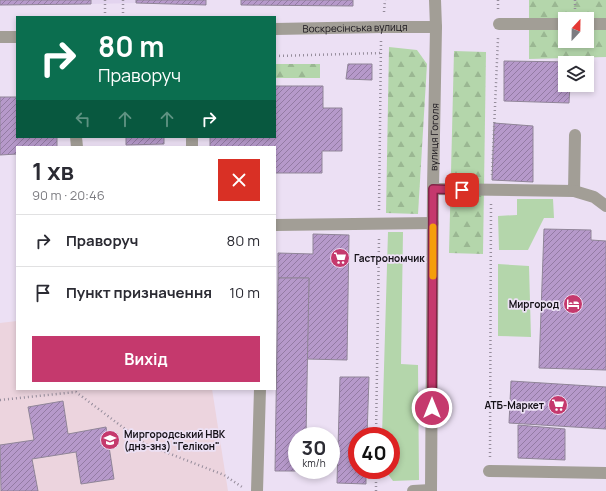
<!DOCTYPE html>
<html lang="uk">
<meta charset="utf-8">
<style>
:root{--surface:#fff;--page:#f7f7f7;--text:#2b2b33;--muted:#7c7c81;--line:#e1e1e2;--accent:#c5396d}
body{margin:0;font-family:Manrope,sans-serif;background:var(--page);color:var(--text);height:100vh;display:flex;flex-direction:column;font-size:15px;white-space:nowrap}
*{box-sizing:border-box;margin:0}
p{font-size:13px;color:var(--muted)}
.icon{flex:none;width:22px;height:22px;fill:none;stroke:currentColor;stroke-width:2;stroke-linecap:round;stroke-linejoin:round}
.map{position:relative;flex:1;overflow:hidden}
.details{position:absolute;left:16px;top:146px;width:260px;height:244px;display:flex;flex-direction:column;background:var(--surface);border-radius:0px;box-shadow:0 2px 6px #0003}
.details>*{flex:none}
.hud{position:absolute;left:16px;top:16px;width:260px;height:122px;border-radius:0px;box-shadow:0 2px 6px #0003;background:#0b6e4f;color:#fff;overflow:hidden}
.needle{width:26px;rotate:22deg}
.buttons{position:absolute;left:558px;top:12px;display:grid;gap:8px}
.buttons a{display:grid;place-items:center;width:36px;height:36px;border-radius:0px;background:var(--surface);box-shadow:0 2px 6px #0003;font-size:20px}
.speed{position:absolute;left:288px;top:427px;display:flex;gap:8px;font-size:20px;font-weight:700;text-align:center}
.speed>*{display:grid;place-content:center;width:52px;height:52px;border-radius:50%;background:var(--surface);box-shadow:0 2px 6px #0003;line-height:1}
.speed small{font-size:10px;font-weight:400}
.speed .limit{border:6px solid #d22;background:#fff;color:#111}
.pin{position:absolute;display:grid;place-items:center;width:34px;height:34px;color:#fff;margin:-17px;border-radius:8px;box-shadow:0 2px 6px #0006}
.me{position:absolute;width:44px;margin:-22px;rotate:0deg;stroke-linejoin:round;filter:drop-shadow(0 0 3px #0008)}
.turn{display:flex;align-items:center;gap:14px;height:84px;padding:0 16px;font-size:18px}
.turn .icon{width:52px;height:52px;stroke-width:2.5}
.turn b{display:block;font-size:28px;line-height:34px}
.lanes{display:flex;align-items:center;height:38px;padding:0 16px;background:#0003;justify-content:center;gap:20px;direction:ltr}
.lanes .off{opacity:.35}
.round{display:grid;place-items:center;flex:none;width:42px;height:42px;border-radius:0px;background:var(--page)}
.headline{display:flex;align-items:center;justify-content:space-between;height:68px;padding:0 16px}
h1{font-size:24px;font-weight:700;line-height:30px}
.primary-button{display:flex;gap:8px;margin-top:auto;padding:8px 16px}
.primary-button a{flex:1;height:46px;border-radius:0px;background:var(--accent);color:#fff;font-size:16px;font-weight:700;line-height:46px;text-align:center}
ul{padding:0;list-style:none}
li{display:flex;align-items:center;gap:12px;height:52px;padding:0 16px;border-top:1px solid var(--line)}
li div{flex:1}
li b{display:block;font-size:15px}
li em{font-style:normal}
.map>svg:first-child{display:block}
.built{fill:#e3d4ef}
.education{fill:#ecd4de}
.green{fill:#b4d6ab}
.forest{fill:url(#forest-firs);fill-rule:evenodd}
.building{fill:url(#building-hatch);stroke:#908598}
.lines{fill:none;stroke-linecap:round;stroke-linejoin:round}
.path{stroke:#958c9b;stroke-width:2.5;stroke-dasharray:1 3;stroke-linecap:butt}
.minor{stroke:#a29e96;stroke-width:12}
.route-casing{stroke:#802547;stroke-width:10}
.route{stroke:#c5396d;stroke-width:7}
.slow{stroke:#f59e0b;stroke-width:7}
.labels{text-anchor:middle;stroke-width:3.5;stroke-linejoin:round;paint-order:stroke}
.street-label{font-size:10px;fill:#151118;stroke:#ece0f4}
.poi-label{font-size:10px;font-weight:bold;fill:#151118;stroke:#ece0f4;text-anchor:start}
</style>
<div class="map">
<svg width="606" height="491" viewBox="0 0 606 491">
<defs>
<pattern id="forest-firs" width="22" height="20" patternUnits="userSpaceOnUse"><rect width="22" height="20" fill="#b4d6ab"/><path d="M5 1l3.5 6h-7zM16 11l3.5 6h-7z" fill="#9ab792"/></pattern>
<pattern id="building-hatch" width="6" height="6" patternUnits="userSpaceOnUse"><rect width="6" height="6" fill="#b699ca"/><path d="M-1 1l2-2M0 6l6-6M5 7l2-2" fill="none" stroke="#937ba3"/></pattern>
</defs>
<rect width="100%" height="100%" fill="#ece0f4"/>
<path class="built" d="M91,0H136V3L91,4Z"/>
<path class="education" d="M17,321V389H212L228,491H0V323Z"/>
<g class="green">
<path d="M517,199H553L554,218H544L528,250H499L498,216L517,215Z"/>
<path d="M388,232H403L401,364L418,365L419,480L393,481L385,470H391V436H382Z"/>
<path d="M498,264L529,266L531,337L498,336Z"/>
</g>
<g class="forest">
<path d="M529,0H606V57L529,59ZM565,19H587V41H565Z"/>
<path d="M389,47L417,50L427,64L418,214L386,213Z"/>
<path d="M454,51L486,52L483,254L449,253Z"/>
<rect x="275" y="64" width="45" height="14"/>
</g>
<g class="building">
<path d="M0,0H91V4L0,5Z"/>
<path d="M136,0H206V5L136,3Z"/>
<path d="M241,0H353V6L241,5Z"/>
<path d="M504,61L570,62V63H565V85H570L569,103L504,101Z"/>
<path d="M348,64H372V80L346,79Z"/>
<path d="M275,86H323V108H342V151H322V173H275V147H210V137H275Z"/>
<path d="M0,97H17V137H57V147H17V154L0,155Z"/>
<path d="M494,123L533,126V182L492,180Z"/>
<path d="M126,137H164V144L126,145Z"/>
<path d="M544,229L591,230V240L606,241V370L539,368Z"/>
<path d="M313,234L349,235L347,360L307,359L309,278H278V253L313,254Z"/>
<path d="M278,278H309L306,436H297V470H306V471H275Z"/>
<path d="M340,377H369L367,436H357V470H366V484L337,483Z"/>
<path d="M511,381L606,387V429L509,423Z"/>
<path d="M63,401L68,434L106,427L114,479L81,484L76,452L32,459L38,491H1L0,445L34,440L28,407Z"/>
<path d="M518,425L565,429V460L518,458Z"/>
</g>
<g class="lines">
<g class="path">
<path d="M105,0V16"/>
<path d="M123,0V16"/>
<path d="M498,0V9"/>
<path d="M575,0V13"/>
<path d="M384,12L385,0"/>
<path d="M275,56L381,53"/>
<path d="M492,175L498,38"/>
<path d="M379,210L381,41"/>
<path d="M0,400L76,392L145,444L224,475L242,487"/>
<path d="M376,436L379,239"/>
<path d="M490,457L491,204"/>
<path d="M376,491V470"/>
</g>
<g class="minor">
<path d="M499,24H565"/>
<path d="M587,24H606"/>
<path id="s1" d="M275,29L381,27H436"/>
<path d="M0,37H17"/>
<path d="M76,137L77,147"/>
<path d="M192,137V147"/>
<path d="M433,189L574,191L575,135"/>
<path d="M574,191L594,197L606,206"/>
<path d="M275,225L433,223"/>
<path d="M489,471L606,473"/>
<path d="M257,491L260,389"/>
<path d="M413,491L431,490"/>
<path id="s2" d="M431,491L433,189L436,27L435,0"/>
</g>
</g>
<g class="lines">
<defs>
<path id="route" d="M432,408L433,189L462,190"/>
</defs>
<use href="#route" class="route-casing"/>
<use href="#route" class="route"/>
<path class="slow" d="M433,276V227"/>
</g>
<defs>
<symbol id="supermarket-disc" viewBox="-11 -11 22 22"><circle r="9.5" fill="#c5396d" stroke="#ece0f4"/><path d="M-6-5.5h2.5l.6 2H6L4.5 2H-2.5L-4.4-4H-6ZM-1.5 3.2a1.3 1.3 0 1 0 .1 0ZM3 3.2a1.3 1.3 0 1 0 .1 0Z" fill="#fff"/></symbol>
<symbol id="hotel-disc" viewBox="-11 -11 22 22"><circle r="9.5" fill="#c5396d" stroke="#ece0f4"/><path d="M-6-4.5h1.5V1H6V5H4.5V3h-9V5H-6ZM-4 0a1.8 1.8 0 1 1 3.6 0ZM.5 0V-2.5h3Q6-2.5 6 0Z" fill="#fff"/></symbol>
<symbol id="school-disc" viewBox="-11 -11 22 22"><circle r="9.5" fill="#c5396d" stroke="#ece0f4"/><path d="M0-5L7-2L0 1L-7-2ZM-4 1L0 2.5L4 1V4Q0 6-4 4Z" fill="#fff"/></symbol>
</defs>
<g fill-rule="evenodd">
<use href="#supermarket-disc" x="329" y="247" width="22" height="22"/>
<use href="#hotel-disc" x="562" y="293" width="22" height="22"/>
<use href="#supermarket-disc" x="547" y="394" width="22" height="22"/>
<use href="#school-disc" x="99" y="429" width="22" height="22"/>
</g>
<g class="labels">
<g class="street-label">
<text dy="4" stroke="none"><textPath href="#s1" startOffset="80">Воскресінська вулиця</textPath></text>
<text dy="4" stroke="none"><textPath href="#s2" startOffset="354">вулиця Гоголя</textPath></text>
</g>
<g class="poi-label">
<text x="354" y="262">Гастрономчик</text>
<text x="559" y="308" text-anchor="end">Миргород</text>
<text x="544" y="409" text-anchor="end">АТБ-Маркет</text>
<text x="124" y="438">Миргородський НВК<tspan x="124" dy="12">(днз-знз) "Гелікон"</tspan></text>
</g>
</g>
</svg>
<div class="buttons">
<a><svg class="needle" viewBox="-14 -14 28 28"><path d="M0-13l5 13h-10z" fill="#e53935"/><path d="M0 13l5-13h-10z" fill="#7c7c81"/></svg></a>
<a><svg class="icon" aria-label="layers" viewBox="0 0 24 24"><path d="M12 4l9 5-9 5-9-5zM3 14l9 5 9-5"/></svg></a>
</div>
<div class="speed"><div>30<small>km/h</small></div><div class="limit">40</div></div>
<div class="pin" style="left:462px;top:190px;background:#d93025"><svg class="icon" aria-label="arrive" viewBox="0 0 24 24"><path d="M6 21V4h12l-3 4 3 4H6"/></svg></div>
<svg class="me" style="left:432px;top:408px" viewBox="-20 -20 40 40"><circle r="17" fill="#c5396d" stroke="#fff" stroke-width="3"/><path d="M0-11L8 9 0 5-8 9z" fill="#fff"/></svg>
<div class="hud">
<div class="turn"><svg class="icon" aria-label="right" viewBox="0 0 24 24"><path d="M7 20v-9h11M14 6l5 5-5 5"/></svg><div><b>80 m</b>Праворуч</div></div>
<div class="lanes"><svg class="icon off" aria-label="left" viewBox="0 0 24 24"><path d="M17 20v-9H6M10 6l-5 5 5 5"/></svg><svg class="icon off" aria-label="ahead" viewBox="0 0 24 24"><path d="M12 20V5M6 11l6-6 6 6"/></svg><svg class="icon off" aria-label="ahead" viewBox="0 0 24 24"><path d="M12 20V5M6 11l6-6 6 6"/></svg><svg class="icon" aria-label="right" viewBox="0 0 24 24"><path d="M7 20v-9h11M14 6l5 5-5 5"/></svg></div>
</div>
<section class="details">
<div class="headline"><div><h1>1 хв</h1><p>90 m · 20:46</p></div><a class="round" style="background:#d93025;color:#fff"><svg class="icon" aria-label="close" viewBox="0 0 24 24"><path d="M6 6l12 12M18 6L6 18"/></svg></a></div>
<ul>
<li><svg class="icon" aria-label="right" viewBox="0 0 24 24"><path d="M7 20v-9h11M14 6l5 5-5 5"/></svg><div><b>Праворуч</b></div><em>80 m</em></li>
<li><svg class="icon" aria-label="arrive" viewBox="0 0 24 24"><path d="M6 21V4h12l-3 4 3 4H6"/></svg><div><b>Пункт призначення</b></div><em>10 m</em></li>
</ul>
<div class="primary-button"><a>Вихід</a></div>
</section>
</div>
